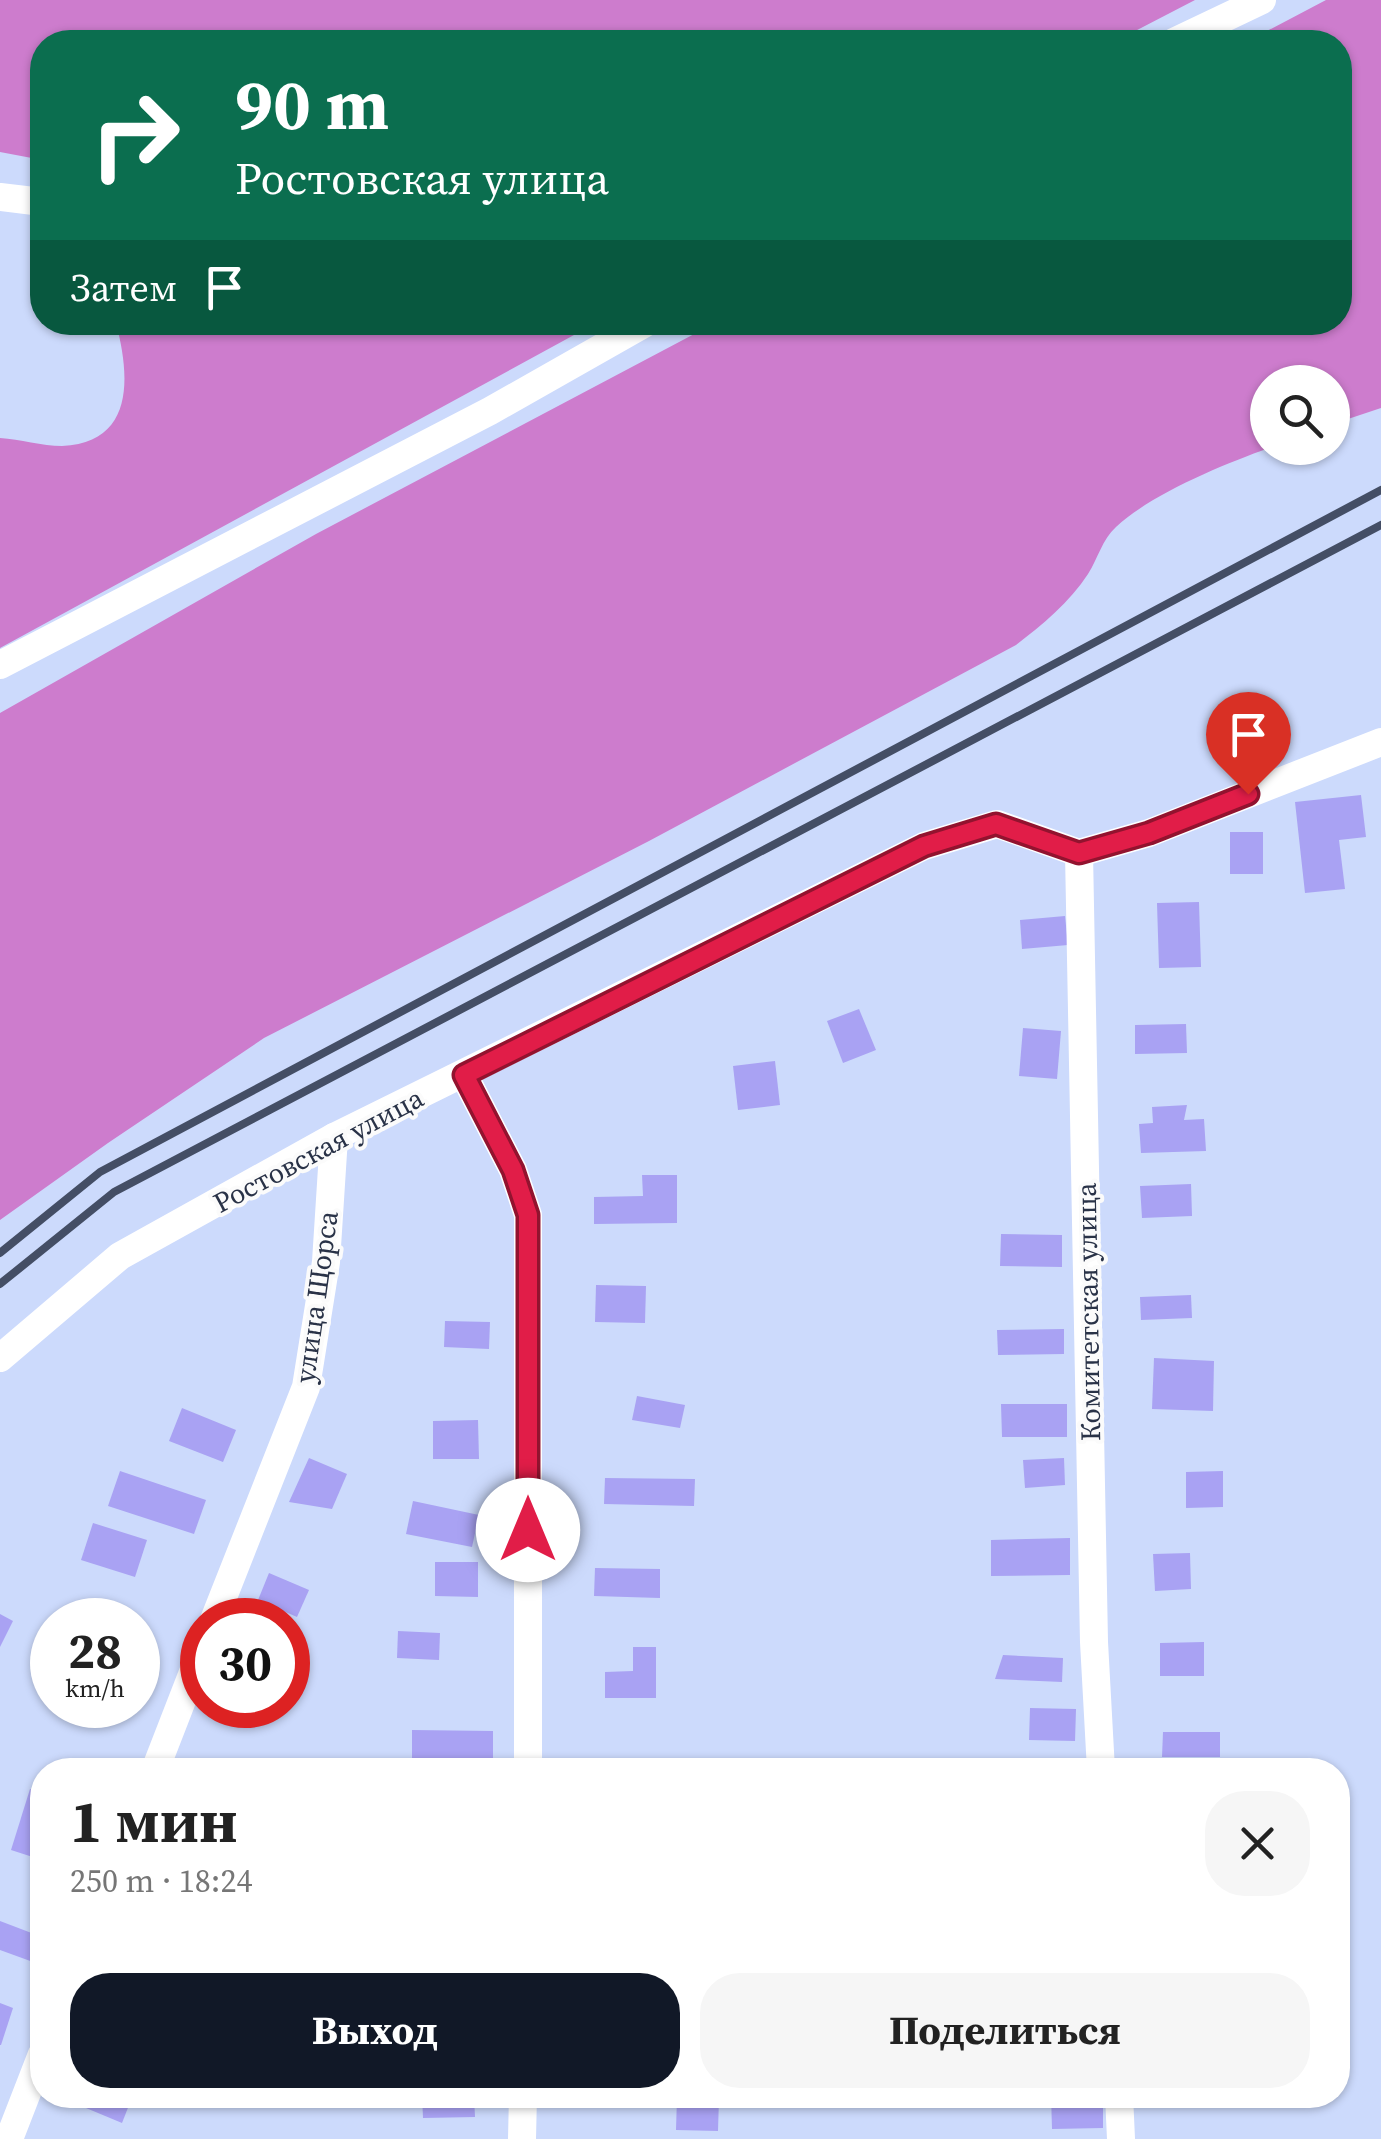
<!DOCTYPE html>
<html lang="ru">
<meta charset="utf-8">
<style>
:root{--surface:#fff;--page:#f6f6f6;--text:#222;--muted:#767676;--accent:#111827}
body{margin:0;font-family:"Source Serif 4",serif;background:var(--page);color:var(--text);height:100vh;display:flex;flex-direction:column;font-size:38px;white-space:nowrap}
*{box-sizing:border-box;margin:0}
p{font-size:32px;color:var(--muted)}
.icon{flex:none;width:55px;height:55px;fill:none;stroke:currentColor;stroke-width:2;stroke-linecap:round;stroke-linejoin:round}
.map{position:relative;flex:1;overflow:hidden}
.details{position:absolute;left:30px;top:1758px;width:1320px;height:350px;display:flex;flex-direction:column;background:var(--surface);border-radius:40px;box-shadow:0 2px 8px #0004}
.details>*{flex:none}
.guide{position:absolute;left:30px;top:30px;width:1322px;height:305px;border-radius:40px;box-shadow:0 2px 8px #0004;background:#0b6e4f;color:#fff;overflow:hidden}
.tools{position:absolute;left:1250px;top:365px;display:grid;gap:20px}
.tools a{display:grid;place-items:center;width:100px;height:100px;border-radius:50%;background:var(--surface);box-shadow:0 2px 8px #0004;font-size:50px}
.speed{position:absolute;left:30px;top:1598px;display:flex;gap:20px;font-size:50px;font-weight:700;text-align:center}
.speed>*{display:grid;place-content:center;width:130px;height:130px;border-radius:50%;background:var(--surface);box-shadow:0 2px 8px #0004;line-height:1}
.speed small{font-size:25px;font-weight:400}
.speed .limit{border:15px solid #d22;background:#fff;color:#111}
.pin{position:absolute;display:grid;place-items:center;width:85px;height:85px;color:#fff;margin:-102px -42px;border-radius:50% 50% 50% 0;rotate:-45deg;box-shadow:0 0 10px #0007}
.pin .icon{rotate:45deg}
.me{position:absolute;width:110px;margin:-55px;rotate:0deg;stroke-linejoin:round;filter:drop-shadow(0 0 8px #0008)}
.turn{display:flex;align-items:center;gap:35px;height:210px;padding:0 40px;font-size:45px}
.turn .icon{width:130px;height:130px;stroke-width:2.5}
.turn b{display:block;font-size:70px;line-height:85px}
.then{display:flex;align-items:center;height:95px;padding:0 40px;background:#0003;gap:20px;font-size:38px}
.round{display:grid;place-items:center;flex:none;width:105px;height:105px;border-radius:40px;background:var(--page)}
.summary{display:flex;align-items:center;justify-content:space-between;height:170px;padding:0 40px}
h1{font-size:60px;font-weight:700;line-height:75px}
.action{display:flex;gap:20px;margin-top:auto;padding:20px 40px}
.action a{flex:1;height:115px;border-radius:40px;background:var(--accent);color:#fff;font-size:40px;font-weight:700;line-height:115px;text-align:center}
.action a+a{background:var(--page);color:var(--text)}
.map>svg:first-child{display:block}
.forest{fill:#cd7ccd}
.building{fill:#a9a2f3}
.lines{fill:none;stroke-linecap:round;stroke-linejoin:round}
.minor{stroke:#fff;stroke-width:28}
.rail{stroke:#444e65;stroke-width:8}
.route-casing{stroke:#92132f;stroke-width:25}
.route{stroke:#e11d48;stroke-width:18}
.labels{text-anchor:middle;stroke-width:8;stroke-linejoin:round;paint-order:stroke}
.street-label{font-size:28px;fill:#293247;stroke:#fbfbfb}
</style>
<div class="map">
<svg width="1381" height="2139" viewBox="0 0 1381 2139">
<rect width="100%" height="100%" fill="#ccdafc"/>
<g class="forest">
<path d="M0,0H1195L1114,42H42V165L37,159L0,152Z"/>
<path d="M1326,0H1381V408L1333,424L1332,382H1268L1269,448C1222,465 1153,493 1116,527C1102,540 1098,558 1088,574C1070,602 1042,625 1016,645L649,841L264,1038L108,1143L0,1220V713L316,534L715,323L1340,322V42H1246Z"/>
<path d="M116,323V322L596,323L0,648V438C20,439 42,446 62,446C135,443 130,376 116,323Z"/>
</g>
<g class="building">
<path d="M1361,795L1366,837L1339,840L1345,889L1305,893L1295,802Z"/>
<rect x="1230" y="832" width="33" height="42"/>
<path d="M1199,902L1201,967L1159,968L1157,903Z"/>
<path d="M1065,916L1068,945L1022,949L1020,920Z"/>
<path d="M859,1009L876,1050L843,1063L827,1021Z"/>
<path d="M1186,1024L1187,1053L1135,1054V1025Z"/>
<path d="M1023,1028L1061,1031L1057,1079L1019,1076Z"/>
<path d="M775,1061L780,1105L738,1110L733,1066Z"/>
<path d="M1187,1105L1184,1120L1204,1119L1206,1151L1141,1153L1139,1124L1153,1123L1152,1107Z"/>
<path d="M642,1175H677V1223L594,1224V1197L643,1196Z"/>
<path d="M1191,1184L1192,1216L1142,1218L1140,1186Z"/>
<path d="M1001,1234L1062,1235V1267L1000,1266Z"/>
<path d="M596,1285L646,1286L645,1323L595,1322Z"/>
<path d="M1191,1295L1192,1318L1141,1320L1140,1297Z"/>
<path d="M445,1321L490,1322L489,1349L444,1347Z"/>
<path d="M1064,1329V1354L998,1355L997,1330Z"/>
<path d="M1154,1358L1214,1361L1213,1411L1152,1409Z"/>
<path d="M637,1396L685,1405L680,1428L632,1420Z"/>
<path d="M1001,1404H1067V1437H1002Z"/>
<path d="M182,1408L236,1430L223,1462L169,1441Z"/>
<path d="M478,1420L479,1459H433V1421Z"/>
<path d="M309,1458L347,1474L332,1509L289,1502Z"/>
<path d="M1064,1458L1065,1485L1025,1488L1023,1460Z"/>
<path d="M120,1471L206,1500L194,1534L108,1506Z"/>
<path d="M1223,1471V1507L1186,1508V1472Z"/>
<path d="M605,1478L695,1479L694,1506L604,1504Z"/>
<path d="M413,1501L479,1515L472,1547L406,1534Z"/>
<path d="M93,1523L147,1540L135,1577L81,1560Z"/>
<path d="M1070,1538V1575L991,1576V1540Z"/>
<path d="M1190,1553L1191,1589L1155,1591L1153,1554Z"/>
<path d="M435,1562H478V1597L435,1596Z"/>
<path d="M595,1568L660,1569V1598L594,1596Z"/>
<path d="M269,1573L309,1590L297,1617L258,1600Z"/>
<path d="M78,1609L108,1619V1620H74Z"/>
<path d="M0,1614L13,1621L0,1647Z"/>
<path d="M398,1631L440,1633L439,1660L397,1658Z"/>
<path d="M288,1633L298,1637L288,1662Z"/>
<path d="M1204,1642V1676H1160V1643Z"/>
<path d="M633,1647H656V1698H605V1672L633,1671Z"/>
<path d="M1003,1655L1063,1658L1062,1682L995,1679Z"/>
<path d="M1030,1708L1076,1709L1075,1741L1029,1740Z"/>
<path d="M412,1730L493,1731V1761L412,1760Z"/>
<path d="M1163,1732H1220V1757H1162Z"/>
<path d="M201,1760L230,1769V1770H198Z"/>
<path d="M1080,1766L1081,1770H1054V1767Z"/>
<path d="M30,1789L42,1793V1860L11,1850Z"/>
<path d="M0,1921L42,1937L33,1962L0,1950Z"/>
<path d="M0,2003L13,2008L1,2045H0Z"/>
<path d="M91,2095H133L122,2123L86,2108Z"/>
<path d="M422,2095H474L475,2117L423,2118Z"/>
<path d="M1051,2095H1103V2128L1052,2129Z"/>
<rect x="1188" y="2095" width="62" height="12"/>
<path d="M677,2097L719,2098L718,2131L676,2130Z"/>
</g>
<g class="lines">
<g class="minor">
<path d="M1174,42L1262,0"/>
<path d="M0,197L42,202"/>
<path d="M0,665L490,411L647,322"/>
<path d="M1079,853L1094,1642L1101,1770"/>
<path d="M464,1075L513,1170L528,1215V1770"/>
<path d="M0,1358L120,1256L334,1137L924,846L997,824L1079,853L1149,833L1381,742"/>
<path d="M214,1620L306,1387L326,1262L334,1137"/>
<path d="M155,1770L202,1649"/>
<path d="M1119,2095L1121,2139"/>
<path d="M9,2139L42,2054"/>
<path d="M522,2139L523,2095"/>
</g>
<g class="rail">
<path d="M0,1253L100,1172L1381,490"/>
<path d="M0,1284L114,1192L1381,525"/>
</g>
</g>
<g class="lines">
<defs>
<path id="route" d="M528,1530V1215L513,1170L464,1075L924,846L996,824L1079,853L1149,833L1248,794"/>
</defs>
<use href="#route" class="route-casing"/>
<use href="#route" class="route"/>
</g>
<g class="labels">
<g class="street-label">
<text transform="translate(318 1150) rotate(-28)" y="10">Ростовская улица</text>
<text transform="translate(316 1297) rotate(-82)" y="10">улица Щорса</text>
<text transform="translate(1088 1312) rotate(-91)" y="10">Комитетская улица</text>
</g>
</g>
</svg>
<div class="tools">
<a><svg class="icon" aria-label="search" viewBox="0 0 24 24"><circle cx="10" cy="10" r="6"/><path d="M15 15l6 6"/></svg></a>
</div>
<div class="speed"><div>28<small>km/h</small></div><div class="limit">30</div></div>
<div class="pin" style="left:1248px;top:794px;background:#d93025"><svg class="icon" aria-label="arrive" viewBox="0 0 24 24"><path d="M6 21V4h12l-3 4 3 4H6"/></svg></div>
<svg class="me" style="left:528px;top:1530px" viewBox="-20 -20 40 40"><circle r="19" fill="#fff"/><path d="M0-13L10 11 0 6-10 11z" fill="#e11d48"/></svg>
<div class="guide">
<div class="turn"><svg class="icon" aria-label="right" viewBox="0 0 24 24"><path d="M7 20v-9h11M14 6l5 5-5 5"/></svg><div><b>90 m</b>Ростовская улица</div></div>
<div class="then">Затем<svg class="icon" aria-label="arrive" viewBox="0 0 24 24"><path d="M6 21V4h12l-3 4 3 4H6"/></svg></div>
</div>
<section class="details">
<div class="summary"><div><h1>1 мин</h1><p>250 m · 18:24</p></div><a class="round"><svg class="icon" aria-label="close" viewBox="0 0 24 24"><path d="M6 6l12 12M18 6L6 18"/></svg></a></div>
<div class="action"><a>Выход</a><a>Поделиться</a></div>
</section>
</div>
